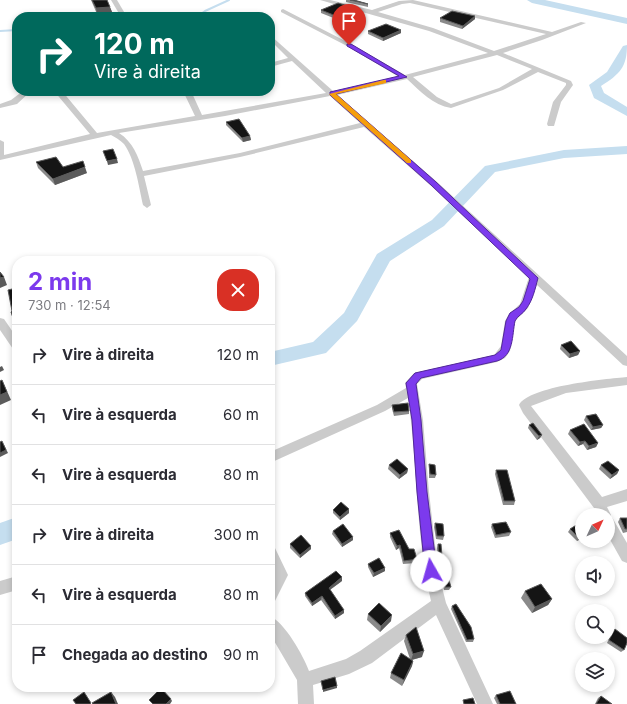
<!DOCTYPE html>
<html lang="pt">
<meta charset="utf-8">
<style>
:root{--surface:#fff;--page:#f2f2f3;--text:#2b2b33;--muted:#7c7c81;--line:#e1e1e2;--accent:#7c3aed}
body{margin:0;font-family:Inter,sans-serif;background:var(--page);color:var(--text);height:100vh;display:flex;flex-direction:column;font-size:15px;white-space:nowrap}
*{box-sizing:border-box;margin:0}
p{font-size:13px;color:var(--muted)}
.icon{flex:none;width:22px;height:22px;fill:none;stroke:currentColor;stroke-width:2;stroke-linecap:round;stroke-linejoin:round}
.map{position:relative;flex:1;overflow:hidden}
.sheet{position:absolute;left:12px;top:256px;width:263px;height:436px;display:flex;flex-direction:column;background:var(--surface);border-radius:16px;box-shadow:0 2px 6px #0003}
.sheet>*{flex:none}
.hud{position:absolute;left:12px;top:12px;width:263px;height:84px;border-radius:16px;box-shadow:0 2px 6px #0003;background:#00695c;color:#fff;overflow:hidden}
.needle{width:26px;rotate:46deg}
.buttons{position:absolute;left:575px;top:508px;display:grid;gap:8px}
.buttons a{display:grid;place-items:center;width:40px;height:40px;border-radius:50%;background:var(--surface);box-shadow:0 2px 6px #0003;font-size:20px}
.pin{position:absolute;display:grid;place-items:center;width:34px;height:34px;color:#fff;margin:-41px -17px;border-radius:50% 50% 50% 0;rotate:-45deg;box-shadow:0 0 4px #0007}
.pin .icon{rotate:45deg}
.me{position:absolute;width:44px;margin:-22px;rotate:353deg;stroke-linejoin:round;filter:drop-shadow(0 0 3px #0008)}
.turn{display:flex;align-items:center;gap:14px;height:84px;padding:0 16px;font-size:18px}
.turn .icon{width:52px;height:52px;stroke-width:2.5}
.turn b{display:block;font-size:28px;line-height:34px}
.round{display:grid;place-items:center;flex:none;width:42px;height:42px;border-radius:16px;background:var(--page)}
.head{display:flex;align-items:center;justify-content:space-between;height:68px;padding:0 16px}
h1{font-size:24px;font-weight:700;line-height:30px;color:var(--accent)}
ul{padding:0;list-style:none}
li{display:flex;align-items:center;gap:12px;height:60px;padding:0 16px;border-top:1px solid var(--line)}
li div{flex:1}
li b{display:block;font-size:15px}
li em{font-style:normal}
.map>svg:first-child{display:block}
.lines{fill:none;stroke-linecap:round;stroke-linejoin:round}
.stream{stroke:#c5deef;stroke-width:2}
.river{fill:#c5deef;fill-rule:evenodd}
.street{fill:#cbcbcb;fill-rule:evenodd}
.wall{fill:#8a8a8a}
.shaded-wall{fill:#5b5b5b}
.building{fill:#151515;stroke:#5b5b5b}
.route{fill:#7c3aed;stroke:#51269a}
.slow{fill:#f59e0b}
</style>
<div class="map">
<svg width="627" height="704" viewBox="0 0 627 704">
<rect width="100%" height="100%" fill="#fff"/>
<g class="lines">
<g class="stream">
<path d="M197,17L205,11L229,0"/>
<path d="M0,31L17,30"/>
</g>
<g class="river">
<path d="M527,0H545L627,18V24L532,3Z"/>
<path d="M627,45C627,67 620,74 601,86L604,93L627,107V116L594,98L589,85L607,72L623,46Z"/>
<path d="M627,146V154L564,158L495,172L444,226L390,261L357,321L326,353L270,366V352L313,342L344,313L377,254L432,220L485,166L564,150Z"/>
<path d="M17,517V539L0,545V523Z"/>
</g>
<g class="street">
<path d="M111,0H117L127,17H121Z"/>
<path d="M320,0H330L372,10L399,1L413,0L552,32L581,22L586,23L542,40L503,53L571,81L573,85L561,102L554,126H548L547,124L553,102L566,85V83L538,72L503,90L451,108C433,105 420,91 407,79L337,95L436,181L627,356V366L623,365L537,285L528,308L515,321L510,351L505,358L497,362L422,379L417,384L423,420L429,492L438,571L446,603L493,704H477L436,615L372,663L349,674L313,685L314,704H298L297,680L270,634V616C285,623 303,655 309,671L346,659L360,651L431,601C415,533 418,466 408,398L385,411L270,463V452L377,405L406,388L405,383L414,373L494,355L501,346L505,321L509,314L520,304L529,277L430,185L364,127L240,157L144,176L151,205L147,208L143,205C139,187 135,159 124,144C120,140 115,137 111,135L0,160V140L4,142V155L90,134L54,91H62L97,133L195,116L183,91H191L202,115L326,93L292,61L270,67V63L288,58L270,40V35L333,91L399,77L347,46L281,12V10L283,9L351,44L405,75L488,53L429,31ZM410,3L546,34L494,51L433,28L378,12L402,4ZM497,55L532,69L499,88L451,104L437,97L413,77ZM330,96L360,123L240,153L143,171C138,156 133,142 119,133L225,116Z"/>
<path d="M23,91H31L17,104L0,108V104L11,100Z"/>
<path d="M0,318L4,319L17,338V350L13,349L0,330Z"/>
<path d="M627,377V385L566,393L531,406L602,497L627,489V501L607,507L611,515L610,517L613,519L627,543V563L622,561L608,536V515H597L594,508L523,413L519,405C529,386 606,379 627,377Z"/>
<path d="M270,546L275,548L288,575L275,601L270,603V581L273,575L270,568Z"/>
<path d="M17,576V590L0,595V581Z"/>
</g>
</g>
<g class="wall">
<path d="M91,0H107L112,12L97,14Z"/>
<path d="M346,0H354L368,4V7L346,2Z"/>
<path d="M321,10L361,13L346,23L321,13Z"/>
<path d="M475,16V19L462,29L440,22V18Z"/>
<path d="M401,30V33L383,41L368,34V31Z"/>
<path d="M226,122L250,136L251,140L243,142L226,125Z"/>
<path d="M36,162L63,167L87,173L55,185L38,168Z"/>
<path d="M561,345L580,351L578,355L569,358L560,349Z"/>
<path d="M392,405L409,411V414L394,416L392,409Z"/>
<path d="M586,416L603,425L601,428L591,430L584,420Z"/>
<path d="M529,425L542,435L540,438L537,440L528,428Z"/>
<path d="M570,430L598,443L596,447L587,450L583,444L578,446L568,434Z"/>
<path d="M429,464L436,475L435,478H429Z"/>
<path d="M389,465L408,469L407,473L399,479L388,469Z"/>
<path d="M601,465L619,470L617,474L610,479L599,469Z"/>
<path d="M496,470L515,501L514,505H503L495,474Z"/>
<path d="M349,509V513L340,520L333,513V510Z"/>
<path d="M620,518H627V532L623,533L618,522Z"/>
<path d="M435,523L444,536L443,540L436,539L434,527Z"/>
<path d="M492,524L511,532L509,536L495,538L491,527Z"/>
<path d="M582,528V538L577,541L568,532L570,529Z"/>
<path d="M333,531L353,540L342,547L332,534Z"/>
<path d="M390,533L409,549L417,559L416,563L403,564L399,548L396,550L390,537Z"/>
<path d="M290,544L311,546V549L300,558L290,548Z"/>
<path d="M438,544L442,556L441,560H438L437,548Z"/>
<path d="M368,564L385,571L373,577L368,567Z"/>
<path d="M443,577L451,587L449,590H444L442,581Z"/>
<path d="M342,581L330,590L344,613L335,619L321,600L312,606L305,596V593Z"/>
<path d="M525,591L552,599L548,605L532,613L521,598Z"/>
<path d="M452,606L474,639L473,642H466L451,609Z"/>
<path d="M368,614L391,621L380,632L367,620Z"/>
<path d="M615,629L624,650L621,652L607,643L612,632Z"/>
<path d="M406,635L422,657L412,660L413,661L412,666L402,686L390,678L391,673L410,659L404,641Z"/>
<path d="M496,695L516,704H497L494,698Z"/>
<path d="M601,696L611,704H595L598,698Z"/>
</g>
<g class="shaded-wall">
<path d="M110,7L112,12L97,14L96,8Z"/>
<path d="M361,10V13L346,23V20Z"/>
<path d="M475,16V19L462,29L463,26Z"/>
<path d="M401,30V33L383,41V38Z"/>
<path d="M250,136L251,140L243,142L242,138Z"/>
<path d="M117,159L118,163L108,165L107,161Z"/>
<path d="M85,167L87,173L55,185L53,179Z"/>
<path d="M4,277L7,285L0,288V278Z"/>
<path d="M580,351L578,355L569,358L570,354Z"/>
<path d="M2,366L4,370L0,372V367Z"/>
<path d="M2,380L11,400L0,405V395Z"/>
<path d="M603,425L601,428L591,430L593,427Z"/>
<path d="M542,435L540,438L537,440L539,436Z"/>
<path d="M585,441L583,444L578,446L580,442Z"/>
<path d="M598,443L596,447L587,450L589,446Z"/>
<path d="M4,445L8,453L0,457V453Z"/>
<path d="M408,469L407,473L399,479L400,475Z"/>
<path d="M619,470L617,474L610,479L612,475Z"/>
<path d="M349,509V513L340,520V517Z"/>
<path d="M582,536V538L577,541L579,538Z"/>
<path d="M353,537V540L342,547V544Z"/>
<path d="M400,545L399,548L396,550L397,546Z"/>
<path d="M311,546V549L300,558V555Z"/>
<path d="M385,568V571L373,577L374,573Z"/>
<path d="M342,577V581L328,591L329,588Z"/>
<path d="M322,596L321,600L312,606V603Z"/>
<path d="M552,599L548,605L532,613L535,607Z"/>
<path d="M344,610V613L335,619V616Z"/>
<path d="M392,615L391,621L380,632L381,626Z"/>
<path d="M424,651L422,657L411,660L413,654Z"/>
<path d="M413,661L412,666L402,686L404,680Z"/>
<path d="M337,686V688L323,692V690Z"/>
<path d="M111,692L115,697L118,704H116Z"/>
<path d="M171,699L172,701L170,704H166Z"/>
</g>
<g class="building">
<path d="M92,0H107L110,7L96,8Z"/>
<path d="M350,0H354L368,4Z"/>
<path d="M338,3L361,10L346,20L321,10Z"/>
<path d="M452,11L475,16L463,26L440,18Z"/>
<path d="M386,24L401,30L383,38L368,31Z"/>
<path d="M239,119L250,136L242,138L226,122Z"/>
<path d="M113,149L117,159L107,161L103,151Z"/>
<path d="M56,157L63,167L83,161L85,167L53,179L36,162Z"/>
<path d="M0,272L4,277L0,278Z"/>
<path d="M16,288L17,293V327H16L11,312L12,311L8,290Z"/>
<path d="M571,341L580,351L570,354L561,345Z"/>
<path d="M2,380L7,392L0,395V381Z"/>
<path d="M408,403L409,411L394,412L392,405Z"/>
<path d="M596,414L603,425L593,427L586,416Z"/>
<path d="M533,423L542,435L539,436L529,425Z"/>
<path d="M584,424L598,443L589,446L585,441L580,442L570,430Z"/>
<path d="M2,441L6,450L0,453V442Z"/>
<path d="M397,459L408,469L400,475L389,465Z"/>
<path d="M608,461L619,470L612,475L601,465Z"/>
<path d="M429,464L435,465L436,475L430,474Z"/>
<path d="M496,470H507L515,501H504Z"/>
<path d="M341,502L349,509L340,517L333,510Z"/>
<path d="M620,518H627V529H625Z"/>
<path d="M506,522L511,532L496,535L492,524Z"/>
<path d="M435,523L443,524L444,536H437Z"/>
<path d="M343,524L353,537L342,544L333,531Z"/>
<path d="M578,524L582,528V536L579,538L570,529Z"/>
<path d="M399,530L409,549H414L417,559L404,561L400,545L397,546L390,533Z"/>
<path d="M301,535L311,546L300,555L290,544Z"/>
<path d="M438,544H441L442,556H439Z"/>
<path d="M379,558L385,568L374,573L368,564Z"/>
<path d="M336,571L342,577L329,588L344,610L335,616L322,596L312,603L305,593Z"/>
<path d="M443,577H448L451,587H445Z"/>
<path d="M541,584L552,599L535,607L525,591Z"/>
<path d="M379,603L392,615L381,626L368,614Z"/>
<path d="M456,604L471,627L474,639L467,640L452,606Z"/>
<path d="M416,627L424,651L413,654L406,635Z"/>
<path d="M615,629L627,638V643L624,650L609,640Z"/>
<path d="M401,653L413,661L404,680L391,673Z"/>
<path d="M335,677L337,686L323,690L321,681Z"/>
<path d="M161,688L171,699L166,704H153L149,700Z"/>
<path d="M510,691L516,704H500L496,695Z"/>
<path d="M84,692L91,703L90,704H76L73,700Z"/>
<path d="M111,692L116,704H93L92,703Z"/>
<path d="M601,696L612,704H596Z"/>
<path d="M473,698L475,704H464L463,700Z"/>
</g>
<path class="route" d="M347,44H351L407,77L336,94L436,182L538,278C535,289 533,300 526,309C523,314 517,316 515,321C512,335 514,356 497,361L421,378L416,384L421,420L427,492L437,571L435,575L431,577L427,575L425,571L417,492L412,420L406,383L415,373L495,355L501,350L506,321L510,313L519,307L523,301L530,279L431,185L330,95V92L399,76L347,46Z"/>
<path class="slow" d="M384,80H386V83L336,94L411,160V163H407L329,94Z"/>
</svg>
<div class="buttons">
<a><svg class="needle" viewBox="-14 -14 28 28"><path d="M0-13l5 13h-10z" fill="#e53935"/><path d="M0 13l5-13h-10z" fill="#7c7c81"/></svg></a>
<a><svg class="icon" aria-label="sound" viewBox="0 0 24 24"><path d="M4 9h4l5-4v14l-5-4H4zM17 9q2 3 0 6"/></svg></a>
<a><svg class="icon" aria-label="search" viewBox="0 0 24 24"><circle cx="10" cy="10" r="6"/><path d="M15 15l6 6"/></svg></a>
<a><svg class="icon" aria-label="layers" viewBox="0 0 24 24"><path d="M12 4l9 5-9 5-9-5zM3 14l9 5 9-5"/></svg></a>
</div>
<div class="pin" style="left:349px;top:45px;background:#d93025"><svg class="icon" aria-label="arrive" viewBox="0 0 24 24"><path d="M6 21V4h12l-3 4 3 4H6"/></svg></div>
<svg class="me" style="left:431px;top:571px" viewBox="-20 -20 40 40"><circle r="19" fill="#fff"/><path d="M0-13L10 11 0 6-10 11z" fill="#7c3aed"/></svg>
<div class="hud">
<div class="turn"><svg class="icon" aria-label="right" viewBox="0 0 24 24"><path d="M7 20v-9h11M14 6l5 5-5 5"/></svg><div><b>120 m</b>Vire à direita</div></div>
</div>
<section class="sheet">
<div class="head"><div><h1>2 min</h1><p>730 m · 12:54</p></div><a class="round" style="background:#d93025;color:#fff"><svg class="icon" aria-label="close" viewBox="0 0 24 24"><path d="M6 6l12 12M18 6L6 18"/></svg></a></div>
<ul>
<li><svg class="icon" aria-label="right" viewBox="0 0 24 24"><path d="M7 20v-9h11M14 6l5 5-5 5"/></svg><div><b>Vire à direita</b></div><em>120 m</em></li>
<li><svg class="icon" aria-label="left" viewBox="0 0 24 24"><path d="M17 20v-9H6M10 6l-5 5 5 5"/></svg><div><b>Vire à esquerda</b></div><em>60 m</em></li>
<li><svg class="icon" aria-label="left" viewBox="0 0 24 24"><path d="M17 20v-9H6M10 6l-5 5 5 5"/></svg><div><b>Vire à esquerda</b></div><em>80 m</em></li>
<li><svg class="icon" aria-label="right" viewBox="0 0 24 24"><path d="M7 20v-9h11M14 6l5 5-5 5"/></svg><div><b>Vire à direita</b></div><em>300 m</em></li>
<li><svg class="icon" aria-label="left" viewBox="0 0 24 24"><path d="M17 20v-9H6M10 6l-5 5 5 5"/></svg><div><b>Vire à esquerda</b></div><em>80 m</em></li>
<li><svg class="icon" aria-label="arrive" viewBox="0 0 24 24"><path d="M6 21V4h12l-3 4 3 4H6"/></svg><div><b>Chegada ao destino</b></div><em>90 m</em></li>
</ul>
</section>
</div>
